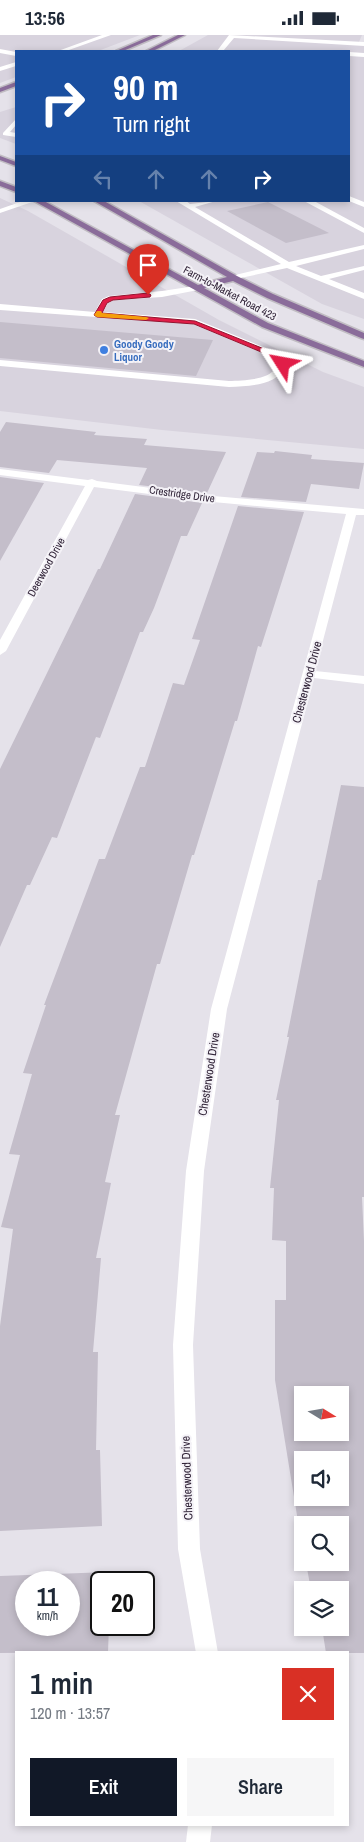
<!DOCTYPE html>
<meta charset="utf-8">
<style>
:root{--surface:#fff;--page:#f6f6f7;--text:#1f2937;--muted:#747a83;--accent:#111827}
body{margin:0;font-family:"Archivo Narrow",sans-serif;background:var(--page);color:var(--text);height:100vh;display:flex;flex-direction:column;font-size:19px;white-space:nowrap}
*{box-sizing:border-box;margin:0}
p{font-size:16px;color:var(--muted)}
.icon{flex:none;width:28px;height:28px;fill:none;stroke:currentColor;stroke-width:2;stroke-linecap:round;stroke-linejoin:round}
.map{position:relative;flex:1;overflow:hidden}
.drawer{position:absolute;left:15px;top:1616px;width:334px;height:175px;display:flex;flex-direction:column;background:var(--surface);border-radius:0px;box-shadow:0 2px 8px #0003}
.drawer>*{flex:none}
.guide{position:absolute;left:15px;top:15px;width:335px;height:152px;border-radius:0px;box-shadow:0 2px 8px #0003;background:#1a4fa0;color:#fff;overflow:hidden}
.needle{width:32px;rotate:101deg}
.buttons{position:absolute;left:294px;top:1351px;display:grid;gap:10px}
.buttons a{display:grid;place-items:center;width:55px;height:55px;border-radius:0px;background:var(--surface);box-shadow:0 2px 8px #0003;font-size:25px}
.speed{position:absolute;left:15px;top:1536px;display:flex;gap:10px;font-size:25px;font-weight:700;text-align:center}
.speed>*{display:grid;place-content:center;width:65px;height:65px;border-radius:50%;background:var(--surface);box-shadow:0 2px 8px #0003;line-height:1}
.speed small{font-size:12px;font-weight:400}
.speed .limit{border:2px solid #111;border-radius:8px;background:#fff;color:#111}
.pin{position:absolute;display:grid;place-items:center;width:42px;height:42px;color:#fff;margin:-51px -21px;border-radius:50% 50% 50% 0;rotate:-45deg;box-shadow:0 0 5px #0007}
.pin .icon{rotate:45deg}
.me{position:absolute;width:55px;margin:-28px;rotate:304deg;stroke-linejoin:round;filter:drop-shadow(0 0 4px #0008)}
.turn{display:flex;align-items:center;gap:18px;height:105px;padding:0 15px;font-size:22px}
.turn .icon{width:65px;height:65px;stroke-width:2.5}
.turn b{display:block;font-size:35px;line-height:42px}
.lanes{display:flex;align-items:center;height:48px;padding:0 15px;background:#0003;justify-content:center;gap:25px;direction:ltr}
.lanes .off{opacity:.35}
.round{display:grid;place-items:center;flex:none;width:52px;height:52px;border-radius:0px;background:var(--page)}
.summary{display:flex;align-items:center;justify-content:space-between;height:85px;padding:0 15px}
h1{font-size:30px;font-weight:600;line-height:38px}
.action{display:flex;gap:10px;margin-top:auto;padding:10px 15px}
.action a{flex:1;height:58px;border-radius:0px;background:var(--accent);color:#fff;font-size:20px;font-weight:600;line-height:58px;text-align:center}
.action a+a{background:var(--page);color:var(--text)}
.status{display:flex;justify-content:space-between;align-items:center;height:35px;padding:0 25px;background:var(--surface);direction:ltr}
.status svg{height:14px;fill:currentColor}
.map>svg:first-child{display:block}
.built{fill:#d8d3de}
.building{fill:#c4beca;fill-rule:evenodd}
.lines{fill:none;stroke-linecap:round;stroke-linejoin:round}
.major-casing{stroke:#c1bdc3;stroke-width:3}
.minor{fill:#fff;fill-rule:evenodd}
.major{fill:#8a6c9a;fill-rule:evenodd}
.route{fill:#e11d48;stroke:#92132f}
.slow{fill:#f59e0b}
.shop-dot{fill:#3f7fe0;stroke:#f4f2f7;stroke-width:2}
.labels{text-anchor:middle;stroke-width:4;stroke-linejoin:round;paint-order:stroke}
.far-street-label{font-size:11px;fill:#312438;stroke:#f4f2f7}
.far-shop-label{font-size:11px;font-weight:bold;fill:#366cbe;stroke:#f4f2f7;text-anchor:start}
.street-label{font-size:12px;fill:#312438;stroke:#f4f2f7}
</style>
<div class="status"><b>13:56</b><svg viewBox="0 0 49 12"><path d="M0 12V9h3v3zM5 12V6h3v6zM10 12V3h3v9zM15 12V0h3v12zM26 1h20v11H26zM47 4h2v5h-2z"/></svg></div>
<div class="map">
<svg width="364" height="1807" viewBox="0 0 364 1807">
<rect width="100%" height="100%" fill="#e5e2ea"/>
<g class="built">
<path d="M0,0H140L98,16H16V42L0,48Z"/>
<path d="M208,0H362L359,7L364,8V284L322,269L139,166H349V16H179Z"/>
<path d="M16,72V109L0,103V77Z"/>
<path d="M0,163L28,176L219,285L323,337L364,352V414L162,395L0,376Z"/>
</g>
<g class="building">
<path d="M268,167L329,198L286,208L227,176Z"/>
<path d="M0,287L213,305L196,341L0,323Z"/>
<path d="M6,387L96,397L94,400L147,404L144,410L226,417L207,458L139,450L147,433L57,425L49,438L0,432V397Z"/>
<path d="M275,416L312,420L311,424L364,428L359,454L311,449L306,467L241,462L257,417L274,418Z"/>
<path d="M0,442L44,448L0,526Z"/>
<path d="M135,459L202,468L187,501H181L154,573L143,597H140L100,703L96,702L57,803L52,802L30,850H27L0,912V734L98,534H100Z"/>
<path d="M238,471L304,477L261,612L258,611L237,686H235L194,820H192L160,929H157L115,1080H120L105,1147L111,1148L96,1223H101L93,1317H98L96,1415H100L102,1491L0,1496V1291L13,1194L1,1192L20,1120L9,1119L32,1039L23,1038L46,970H44L99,824H105L140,732H145L173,648L184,650L200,605L192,604Z"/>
<path d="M341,750L364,752V1162H362L364,1206V1618H326L323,1599H320L319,1592H340V1555H311L306,1528H340V1490H302V1511L275,1345V1265H286V1206L272,1205L274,1153H270L279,1065H276L289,1002H287L318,845H321ZM302,1360H340V1398H302ZM302,1425H340V1462H302Z"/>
<path d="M109,1537V1548H101V1590H109L108,1617L0,1618V1541ZM26,1548H69V1590H26Z"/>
</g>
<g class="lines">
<defs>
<g id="major">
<path d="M153,0H161L123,16H116Z"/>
<path d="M178,0H185L153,16H146Z"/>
<path d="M16,47V51L0,57V53Z"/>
<path d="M0,121L16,127V131L0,125Z"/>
<path d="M0,146L16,152V157L0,151Z"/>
<path d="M34,166H44L198,250L227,242L94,166H104L237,241L273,259L364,298V304L361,303L267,263L233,246L204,253L268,288L364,326V332L262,292Z"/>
</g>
</defs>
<use href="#major" class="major-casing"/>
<g class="minor">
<path d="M102,0H111L66,16H58Z"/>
<path d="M229,0L364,7V11L234,3L223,16H217Z"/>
<path d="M0,14L16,17V21L0,18Z"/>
<path d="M349,17L364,18V22L349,21Z"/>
<path d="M16,27V31L0,36V32Z"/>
<path d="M16,84V90L10,97L16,98V102L3,100V98Z"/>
<path d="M349,161L364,167V172L349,166Z"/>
<path d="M23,166H35L0,178V174Z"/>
<path d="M176,166H186L190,169L216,166L195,172L289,227L364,210V214L296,231L321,241L364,231V235L329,244L364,258V264L287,233L231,245V241L281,229Z"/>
<path d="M304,166H314L364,193V198Z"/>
<path d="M195,251L199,253L198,255L162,262L114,265L108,268L103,277L195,284L285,321L287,331C275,351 250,351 229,352L0,331V325L229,346C245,345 278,346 278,324L193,289L0,275V269L95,277L102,264L109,261L162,256Z"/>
<path d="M0,434L88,445L92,444L97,446L213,461L364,474V480H356L315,636L364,641V649L314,643L227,974L204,1136L193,1310L200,1514L218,1618H196L178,1514L173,1310L186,1136L211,974L346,479L213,467L94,452L6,616L0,620V605L85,451L0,440Z"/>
<path d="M188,1790H212L210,1807H186Z"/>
</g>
<use href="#major" class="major"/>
</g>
<path class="route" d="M148,258L151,260L150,262L113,265L107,268L102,278L195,286L284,322L287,329L281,330L278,324L194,289L97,282L94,280L103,265L110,262Z"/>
<path class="slow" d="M97,276H101L102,278L146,282L149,283L146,285L97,282L94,280Z"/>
<circle class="shop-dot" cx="104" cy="315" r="5"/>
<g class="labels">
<g class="far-street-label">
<text transform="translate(230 258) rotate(28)" y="4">Farm-to-Market Road 423</text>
<text transform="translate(182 459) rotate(8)" y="4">Crestridge Drive</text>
<text transform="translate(46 532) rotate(-61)" y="4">Deerwood Drive</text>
</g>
<g class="far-shop-label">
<text x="114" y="313">Goody Goody<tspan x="114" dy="13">Liquor</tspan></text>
</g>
<g class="street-label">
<text transform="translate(307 647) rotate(-75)" y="4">Chesterwood Drive</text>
<text transform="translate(209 1039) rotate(-81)" y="4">Chesterwood Drive</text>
<text transform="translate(187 1443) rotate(-92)" y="4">Chesterwood Drive</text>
</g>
</g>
</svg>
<div class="buttons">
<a><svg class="needle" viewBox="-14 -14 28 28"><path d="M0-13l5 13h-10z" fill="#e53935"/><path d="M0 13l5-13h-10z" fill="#747a83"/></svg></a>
<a><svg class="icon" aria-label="sound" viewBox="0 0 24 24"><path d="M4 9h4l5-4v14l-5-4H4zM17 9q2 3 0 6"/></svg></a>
<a><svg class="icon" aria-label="search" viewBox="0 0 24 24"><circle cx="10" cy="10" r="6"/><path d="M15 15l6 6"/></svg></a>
<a><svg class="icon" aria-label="layers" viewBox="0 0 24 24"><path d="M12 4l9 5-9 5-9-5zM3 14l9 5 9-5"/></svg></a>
</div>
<div class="speed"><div>11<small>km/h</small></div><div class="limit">20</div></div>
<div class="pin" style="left:148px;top:260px;background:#d93025"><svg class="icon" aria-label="arrive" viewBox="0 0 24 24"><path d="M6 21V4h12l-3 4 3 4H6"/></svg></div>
<svg class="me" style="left:283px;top:329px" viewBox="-20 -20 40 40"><path d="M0-17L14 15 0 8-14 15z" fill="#e11d48" stroke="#fff" stroke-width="4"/></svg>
<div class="guide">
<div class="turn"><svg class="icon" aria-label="right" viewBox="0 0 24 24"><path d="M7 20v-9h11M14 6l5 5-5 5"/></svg><div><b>90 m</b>Turn right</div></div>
<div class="lanes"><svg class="icon off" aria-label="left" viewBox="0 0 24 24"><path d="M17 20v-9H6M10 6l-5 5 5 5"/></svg><svg class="icon off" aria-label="ahead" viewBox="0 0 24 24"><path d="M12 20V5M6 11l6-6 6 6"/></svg><svg class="icon off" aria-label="ahead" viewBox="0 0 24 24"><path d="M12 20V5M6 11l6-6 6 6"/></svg><svg class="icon" aria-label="right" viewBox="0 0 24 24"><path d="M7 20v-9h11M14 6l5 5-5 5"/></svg></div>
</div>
<section class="drawer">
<div class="summary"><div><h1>1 min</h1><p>120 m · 13:57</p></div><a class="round" style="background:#d93025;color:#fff"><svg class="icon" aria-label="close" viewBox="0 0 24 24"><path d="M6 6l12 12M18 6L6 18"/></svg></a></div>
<div class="action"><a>Exit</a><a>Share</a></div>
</section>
</div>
